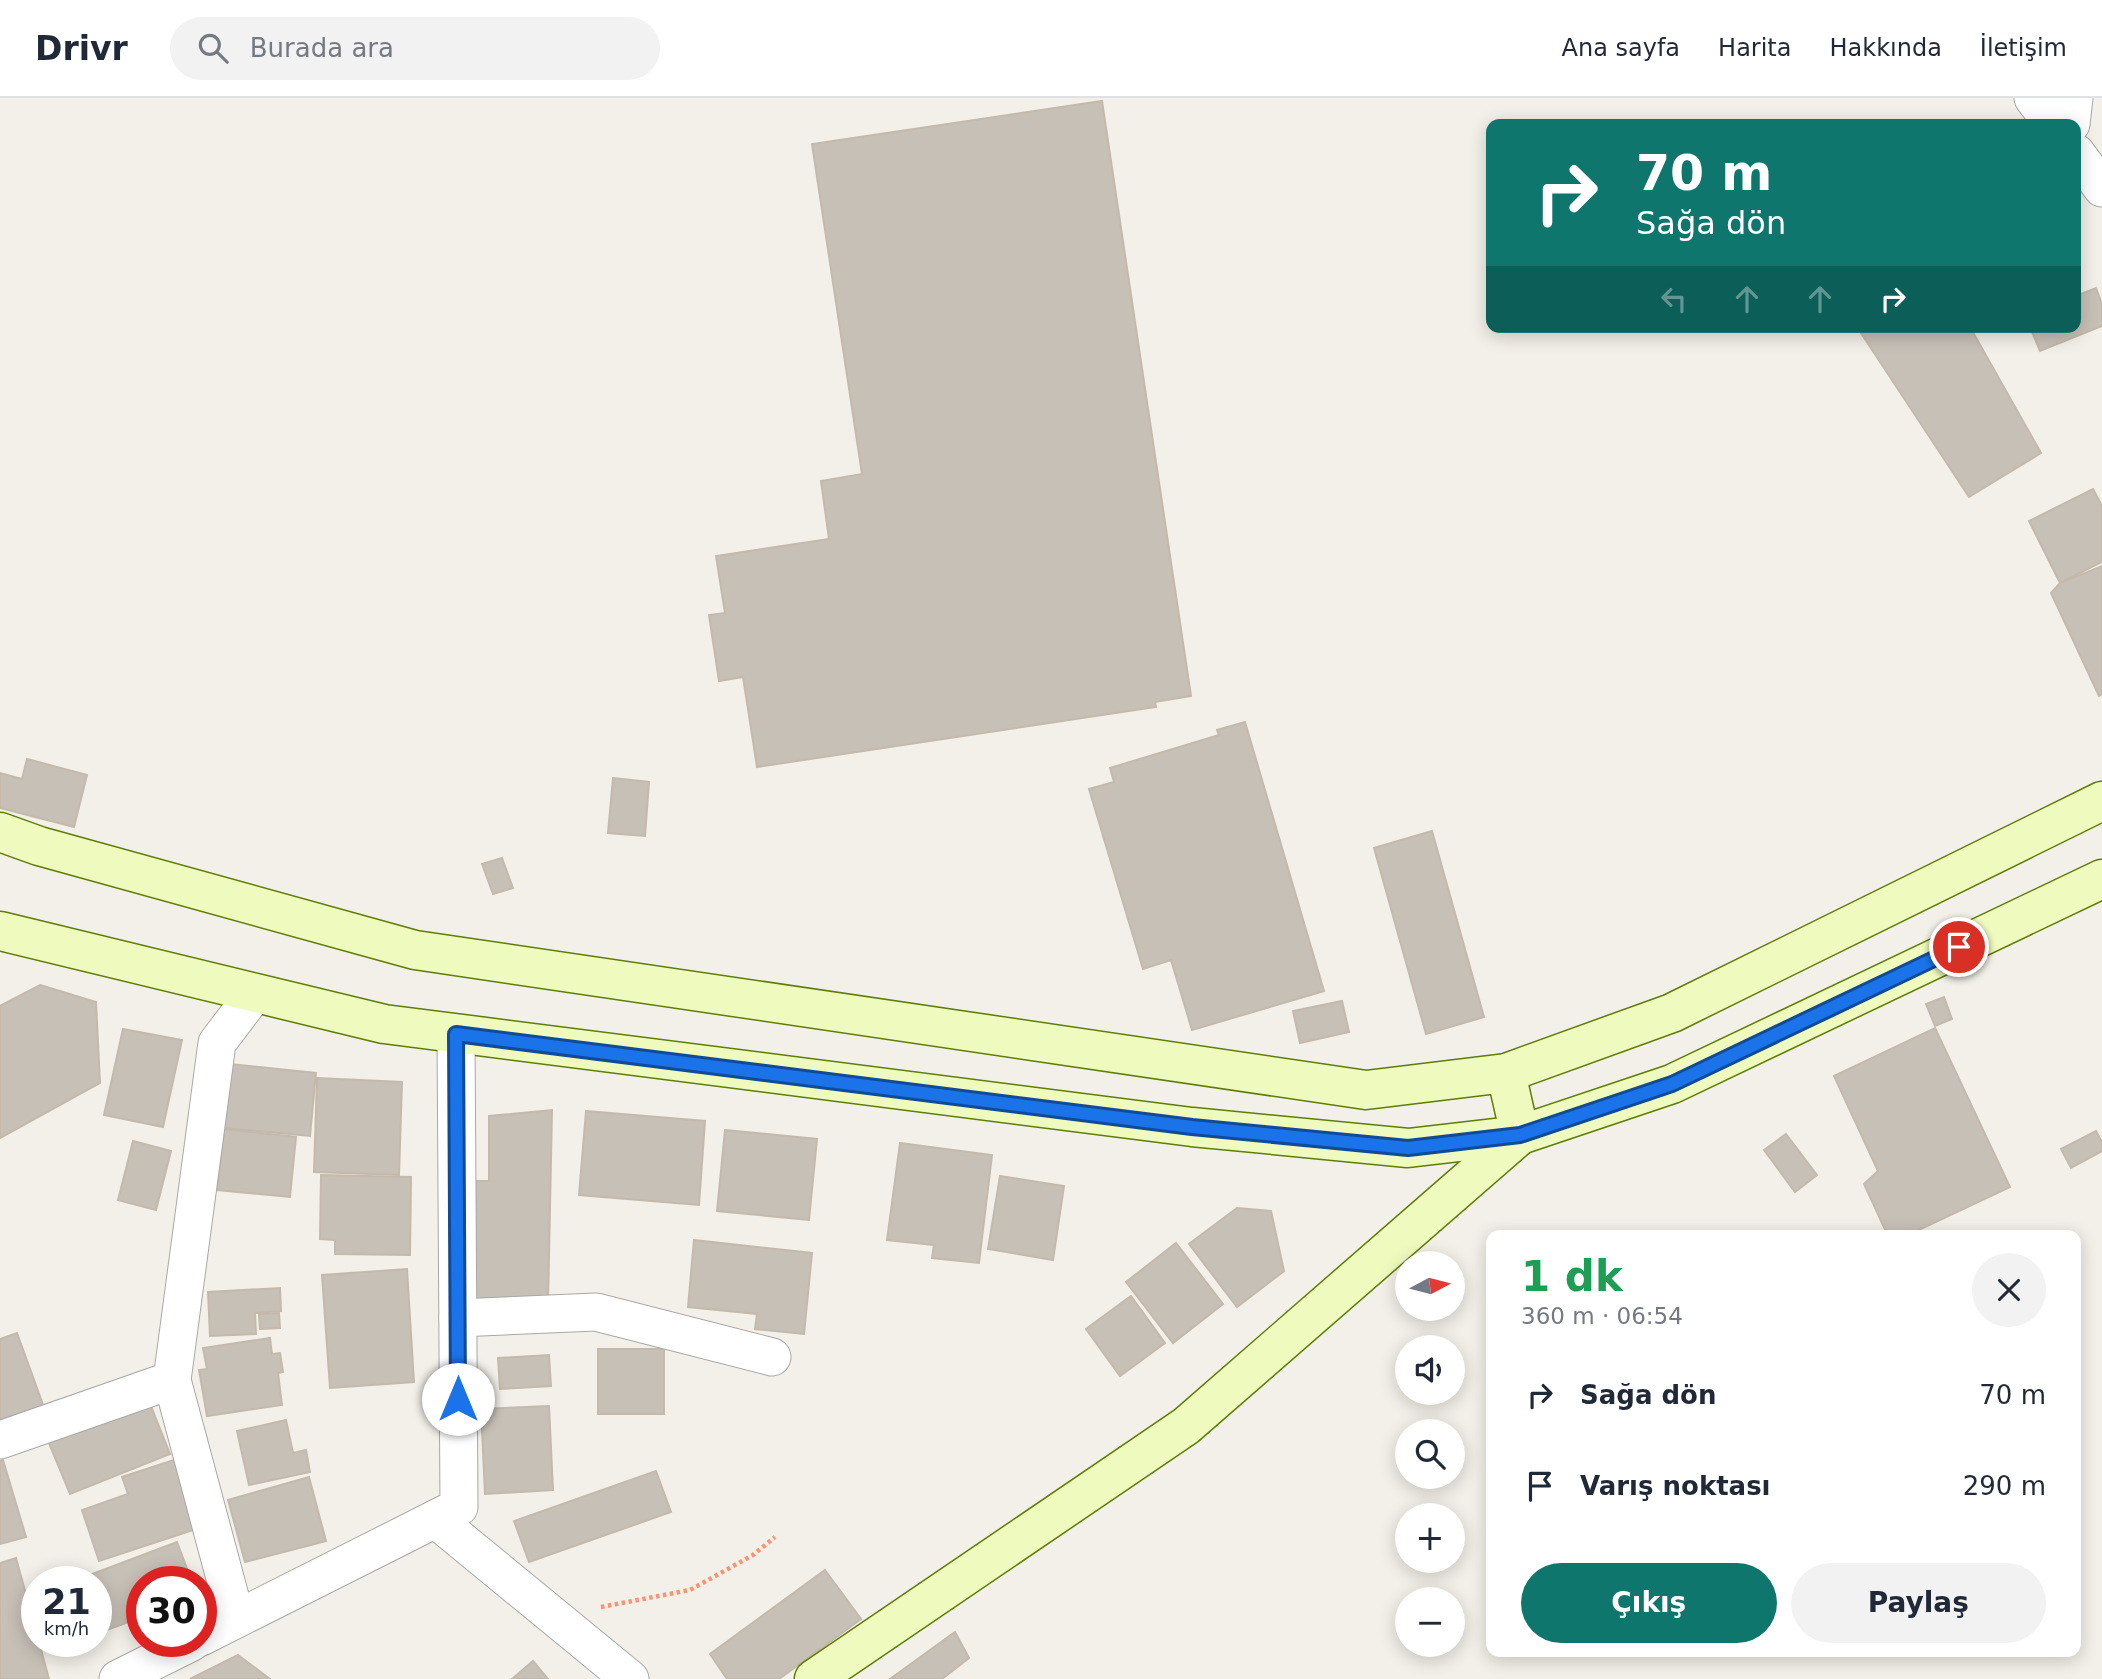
<!DOCTYPE html>
<html lang="tr">
<meta charset="utf-8">
<style>
:root{--surface:#fff;--page:#f2f2f3;--text:#1f2937;--muted:#747a83;--line:#e0e1e3;--accent:#0f766e}
body{margin:0;font-family:"DejaVu Sans",sans-serif;background:var(--page);color:var(--text);height:100vh;display:flex;flex-direction:column;font-size:26px;white-space:nowrap}
*{box-sizing:border-box;margin:0}
p{font-size:23px;color:var(--muted)}
.icon{flex:none;width:38px;height:38px;fill:none;stroke:currentColor;stroke-width:2;stroke-linecap:round;stroke-linejoin:round}
.map{position:relative;flex:1;overflow:hidden}
.details{position:absolute;left:1486px;top:1132px;width:595px;height:427px;display:flex;flex-direction:column;background:var(--surface);border-radius:14px;box-shadow:0 4px 18px #0003}
.details>*{flex:none}
.hud{position:absolute;left:1486px;top:21px;width:595px;height:214px;border-radius:14px;box-shadow:0 4px 18px #0003;background:#0f766e;color:#fff;overflow:hidden}
.needle{width:46px;rotate:83deg}
.controls{position:absolute;left:1395px;top:1153px;display:grid;gap:14px}
.controls a{display:grid;place-items:center;width:70px;height:70px;border-radius:50%;background:var(--surface);box-shadow:0 4px 18px #0003;font-size:35px}
.speed{position:absolute;left:21px;top:1468px;display:flex;gap:14px;font-size:35px;font-weight:700;text-align:center}
.speed>*{display:grid;place-content:center;width:91px;height:91px;border-radius:50%;background:var(--surface);box-shadow:0 4px 18px #0003;line-height:1}
.speed small{font-size:18px;font-weight:400}
.speed .limit{border:10px solid #d22;background:#fff;color:#111}
.pin{position:absolute;display:grid;place-items:center;width:60px;height:60px;color:#fff;margin:-30px;border:4px solid #fff;border-radius:50%;box-shadow:0 2px 7px #0007}
.me{position:absolute;width:77px;margin:-38px;rotate:0deg;stroke-linejoin:round;filter:drop-shadow(0 0 5px #0008)}
.turn{display:flex;align-items:center;gap:24px;height:147px;padding:0 35px;font-size:32px}
.turn .icon{width:91px;height:91px;stroke-width:2.5}
.turn b{display:block;font-size:49px;line-height:60px}
.lanes{display:flex;align-items:center;height:66px;padding:0 35px;background:#0003;justify-content:center;gap:35px;direction:ltr}
.lanes .off{opacity:.35}
.round{display:grid;place-items:center;flex:none;width:74px;height:74px;border-radius:37px;background:var(--page)}
.headline{display:flex;align-items:center;justify-content:space-between;height:119px;padding:0 35px}
h1{font-size:42px;font-weight:600;line-height:52px;color:#1e9e55}
.button{display:flex;gap:14px;margin-top:auto;padding:14px 35px}
.button a{flex:1;height:80px;border-radius:42px;background:var(--accent);color:#fff;font-size:28px;font-weight:600;line-height:80px;text-align:center}
.button a+a{background:var(--page);color:var(--text)}
ul{padding:0;list-style:none}
li{display:flex;align-items:center;gap:21px;height:91px;padding:0 35px}
li div{flex:1}
li b{display:block;font-size:26px}
li em{font-style:normal}
header{display:flex;align-items:center;gap:42px;box-sizing:border-box;height:98px;padding:0 35px;background:var(--surface);border-bottom:2px solid var(--line)}
header strong{font-size:33px}
nav{display:flex;gap:38px;margin-inline-start:auto;font-size:24px}
.search{width:490px;height:63px;background:var(--page);display:flex;align-items:center;gap:18px;box-sizing:border-box;padding:0 24px;border-radius:38px;color:var(--muted);font-size:26px}
.map>svg:first-child{display:block}
.building{fill:#c7c0b7;stroke:#c4b9aa;stroke-width:2}
.lines{fill:none;stroke-linecap:round;stroke-linejoin:round}
.street-casing{stroke:#a8a8a8;stroke-width:39}
.secondary-casing{stroke:#5d7d04;stroke-width:41}
.path{stroke:#fb9370;stroke-width:4.5;stroke-dasharray:3.5 3.5;stroke-linecap:butt}
.street{stroke:#fff;stroke-width:37}
.secondary{stroke:#eefabe;stroke-width:38}
.route-casing{stroke:#114b97;stroke-width:18}
.route{stroke:#1a73e8;stroke-width:12}
</style>
<header>
<strong>Drivr</strong>
<div class="search"><svg class="icon" aria-label="search" viewBox="0 0 24 24"><circle cx="10" cy="10" r="6"/><path d="M15 15l6 6"/></svg>Burada ara</div>
<nav><a>Ana sayfa</a><a>Harita</a><a>Hakkında</a><a>İletişim</a></nav>
</header>
<div class="map">
<svg width="2102" height="1581" viewBox="0 0 2102 1581">
<rect width="100%" height="100%" fill="#f2f0e8"/>
<g class="building">
<path d="M1102,3L1191,598L1155,604L1156,609L757,669L743,579L719,583L709,517L725,515L716,458L829,441L821,383L862,376L812,46Z"/>
<path d="M2096,190L2102,206V228L2040,253L2030,229H2076V198Z"/>
<path d="M1857,229H1970L2041,355L1969,399Z"/>
<path d="M2093,391L2102,408V464L2060,485L2029,423Z"/>
<path d="M2102,468V596L2099,598L2051,495L2060,485Z"/>
<path d="M1245,624L1324,893L1192,932L1171,862L1143,871L1089,691L1114,684L1110,670L1219,637L1217,632Z"/>
<path d="M27,661L87,677L74,729L0,710V675L22,681Z"/>
<path d="M613,680L649,684L645,738L608,735Z"/>
<path d="M1432,733L1484,919L1426,936L1374,750Z"/>
<path d="M502,760L513,790L493,796L482,766Z"/>
<path d="M40,887L96,904L100,985L0,1040V908Z"/>
<path d="M1944,899L1952,921L1935,928L1926,906Z"/>
<path d="M1342,903L1349,934L1300,945L1293,913Z"/>
<path d="M1935,930L2010,1089L1906,1138H1888L1864,1086L1878,1073L1834,978Z"/>
<path d="M123,931L182,942L163,1029L104,1017Z"/>
<path d="M230,966L316,975L310,1038L224,1030Z"/>
<path d="M317,980L402,984L399,1077L314,1074Z"/>
<path d="M552,1012L548,1206L471,1205L473,1083H489V1018Z"/>
<path d="M586,1013L705,1023L699,1107L579,1097Z"/>
<path d="M224,1031L296,1039L290,1099L217,1092Z"/>
<path d="M725,1032L817,1041L809,1122L717,1113Z"/>
<path d="M2096,1033L2102,1044V1053L2071,1070L2061,1051Z"/>
<path d="M1786,1036L1817,1077L1795,1094L1764,1052Z"/>
<path d="M133,1043L171,1053L156,1112L118,1102Z"/>
<path d="M900,1045L992,1057L979,1165L932,1160L934,1147L887,1142Z"/>
<path d="M321,1077L411,1079L410,1157L335,1156V1142L320,1141Z"/>
<path d="M1000,1078L1064,1088L1053,1162L988,1151Z"/>
<path d="M1237,1110L1271,1113L1284,1173L1237,1209L1189,1146Z"/>
<path d="M694,1142L812,1155L804,1236L755,1231L757,1216L688,1209Z"/>
<path d="M1176,1145L1223,1206L1173,1245L1126,1184Z"/>
<path d="M407,1171L414,1284L330,1290L322,1177Z"/>
<path d="M280,1190L281,1213L255,1215L256,1236L210,1238L208,1194Z"/>
<path d="M1131,1198L1165,1245L1120,1278L1086,1231Z"/>
<path d="M279,1215L280,1230L260,1231L259,1216Z"/>
<path d="M17,1235L46,1315L0,1332V1241Z"/>
<path d="M270,1240L272,1256L280,1255L283,1274L278,1275L282,1307L207,1318L199,1272L207,1271L203,1250Z"/>
<rect x="598" y="1251" width="66" height="65"/>
<path d="M549,1257L551,1288L500,1291L498,1260Z"/>
<path d="M147,1298L170,1356L70,1396L46,1338Z"/>
<path d="M549,1308L553,1392L485,1396L481,1311Z"/>
<path d="M286,1322L293,1355L306,1352L310,1374L249,1387L237,1333Z"/>
<path d="M177,1361L199,1430L99,1463L82,1412L128,1396L122,1379Z"/>
<path d="M3,1362L26,1439L0,1446V1363Z"/>
<path d="M656,1373L671,1414L529,1464L514,1423Z"/>
<path d="M309,1379L326,1443L245,1464L228,1402Z"/>
<path d="M177,1444L192,1484H142V1519L96,1536V1484H71Z"/>
<path d="M16,1460L37,1536V1544H39L49,1581H0V1465Z"/>
<path d="M825,1472L861,1521L779,1581H727L710,1556Z"/>
<path d="M955,1534L969,1560L942,1581H890Z"/>
<path d="M238,1557L270,1581H190Z"/>
<path d="M533,1563L548,1581H512Z"/>
</g>
<g class="lines">
<defs>
<g id="street">
<path d="M2033,0L2053,26"/>
<path d="M2071,26L2074,0"/>
<path d="M2076,55L2102,90"/>
<path d="M458,1220L596,1214L772,1259"/>
<path d="M0,1342L172,1282"/>
<path d="M435,1421L630,1581"/>
<path d="M236,1521L172,1282L217,945L255,895"/>
<path d="M201,1539L459,1409L456,936"/>
<path d="M118,1581L192,1544"/>
</g>
<g id="secondary">
<path d="M0,734L39,748L415,852L1366,992L1506,975L1672,915L2102,703"/>
<path d="M0,833L384,926L1192,1029L1408,1050L1520,1037L1672,986L2102,781"/>
<path d="M814,1581L1186,1328L1520,1037L1506,975"/>
</g>
</defs>
<use href="#street" class="street-casing"/>
<use href="#secondary" class="secondary-casing"/>
<path class="path" d="M601,1509L690,1492L753,1457L775,1439"/>
<use href="#street" class="street"/>
<use href="#secondary" class="secondary"/>
</g>
<g class="lines">
<defs>
<path id="route" d="M458,1301L456,936L1192,1029L1408,1050L1520,1037L1672,986L1959,849"/>
</defs>
<use href="#route" class="route-casing"/>
<use href="#route" class="route"/>
</g>
</svg>
<div class="controls">
<a><svg class="needle" viewBox="-14 -14 28 28"><path d="M0-13l5 13h-10z" fill="#e53935"/><path d="M0 13l5-13h-10z" fill="#747a83"/></svg></a>
<a><svg class="icon" aria-label="sound" viewBox="0 0 24 24"><path d="M4 9h4l5-4v14l-5-4H4zM17 9q2 3 0 6"/></svg></a>
<a><svg class="icon" aria-label="search" viewBox="0 0 24 24"><circle cx="10" cy="10" r="6"/><path d="M15 15l6 6"/></svg></a>
<a>+</a>
<a>−</a>
</div>
<div class="speed"><div>21<small>km/h</small></div><div class="limit">30</div></div>
<div class="pin" style="left:1959px;top:849px;background:#d93025"><svg class="icon" aria-label="arrive" viewBox="0 0 24 24"><path d="M6 21V4h12l-3 4 3 4H6"/></svg></div>
<svg class="me" style="left:458px;top:1301px" viewBox="-20 -20 40 40"><circle r="19" fill="#fff"/><path d="M0-13L10 11 0 6-10 11z" fill="#1a73e8"/></svg>
<div class="hud">
<div class="turn"><svg class="icon" aria-label="right" viewBox="0 0 24 24"><path d="M7 20v-9h11M14 6l5 5-5 5"/></svg><div><b>70 m</b>Sağa dön</div></div>
<div class="lanes"><svg class="icon off" aria-label="left" viewBox="0 0 24 24"><path d="M17 20v-9H6M10 6l-5 5 5 5"/></svg><svg class="icon off" aria-label="ahead" viewBox="0 0 24 24"><path d="M12 20V5M6 11l6-6 6 6"/></svg><svg class="icon off" aria-label="ahead" viewBox="0 0 24 24"><path d="M12 20V5M6 11l6-6 6 6"/></svg><svg class="icon" aria-label="right" viewBox="0 0 24 24"><path d="M7 20v-9h11M14 6l5 5-5 5"/></svg></div>
</div>
<section class="details">
<div class="headline"><div><h1>1 dk</h1><p>360 m · 06:54</p></div><a class="round"><svg class="icon" aria-label="close" viewBox="0 0 24 24"><path d="M6 6l12 12M18 6L6 18"/></svg></a></div>
<ul>
<li><svg class="icon" aria-label="right" viewBox="0 0 24 24"><path d="M7 20v-9h11M14 6l5 5-5 5"/></svg><div><b>Sağa dön</b></div><em>70 m</em></li>
<li><svg class="icon" aria-label="arrive" viewBox="0 0 24 24"><path d="M6 21V4h12l-3 4 3 4H6"/></svg><div><b>Varış noktası</b></div><em>290 m</em></li>
</ul>
<div class="button"><a>Çıkış</a><a>Paylaş</a></div>
</section>
</div>
